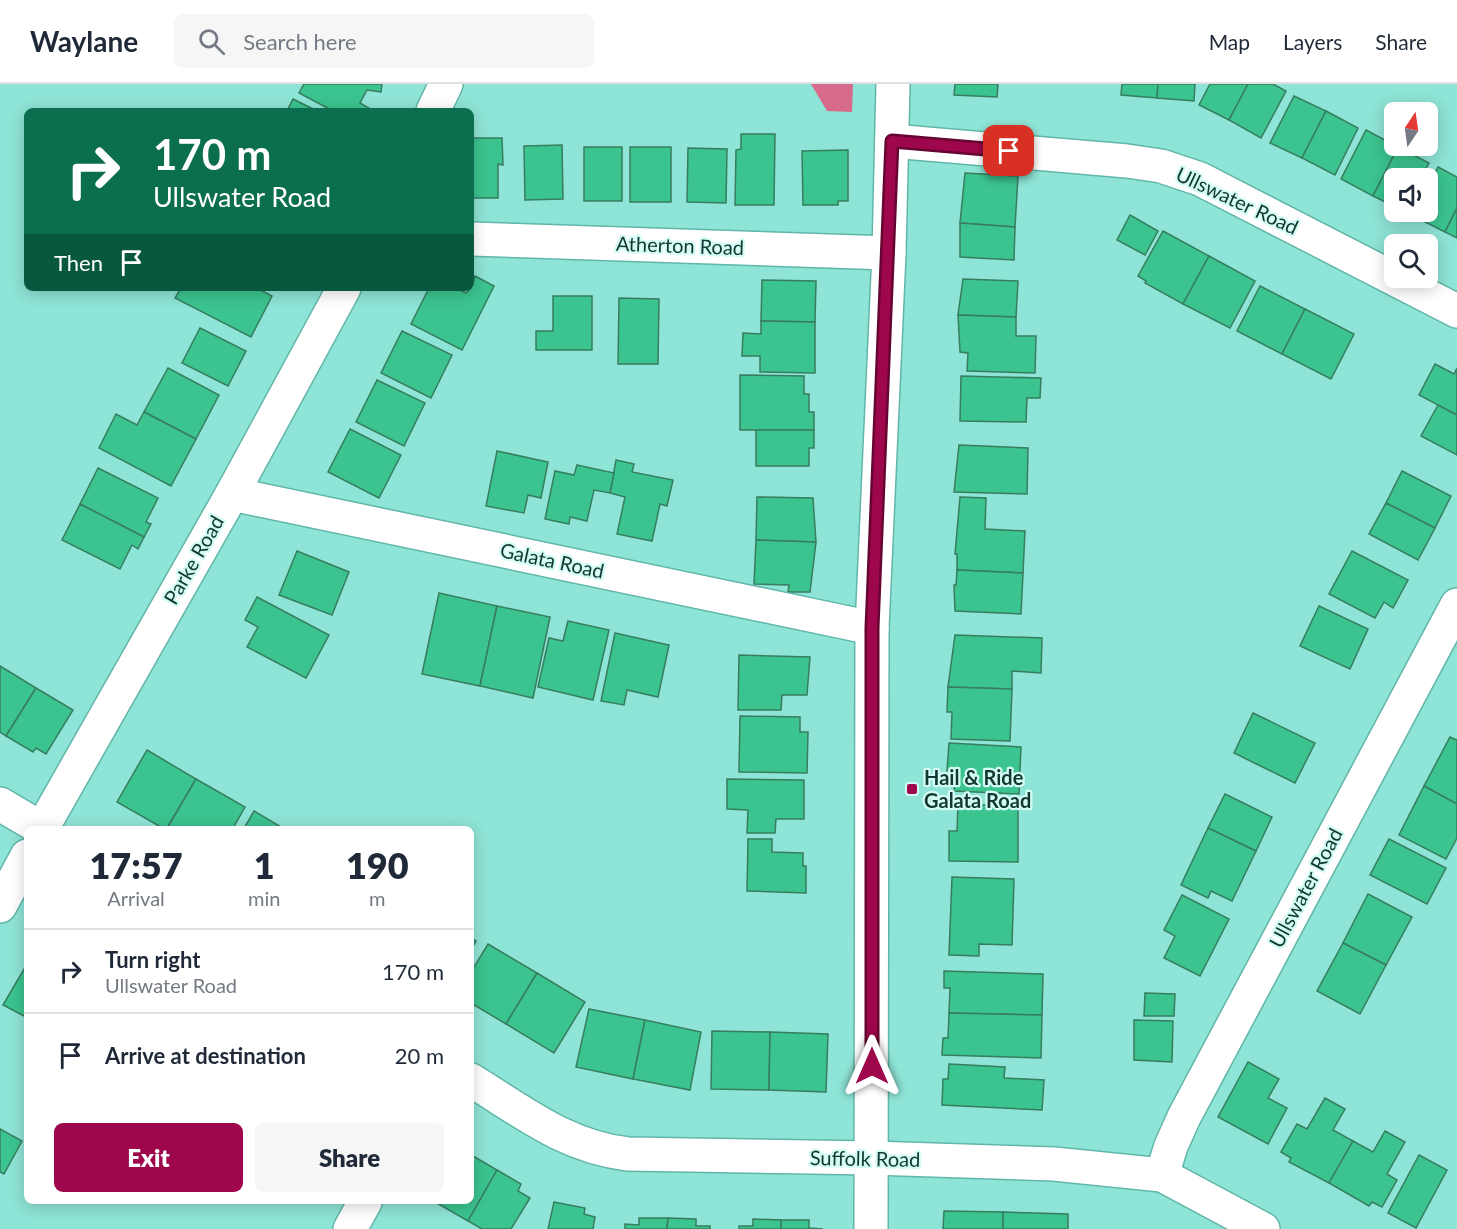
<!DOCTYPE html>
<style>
:root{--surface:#fff;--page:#f6f6f7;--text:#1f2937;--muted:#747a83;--line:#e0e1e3;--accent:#9f074d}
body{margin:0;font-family:Lato,sans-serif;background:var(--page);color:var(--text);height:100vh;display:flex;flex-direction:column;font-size:22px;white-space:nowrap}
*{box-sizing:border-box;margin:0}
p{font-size:20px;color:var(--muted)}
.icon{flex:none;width:33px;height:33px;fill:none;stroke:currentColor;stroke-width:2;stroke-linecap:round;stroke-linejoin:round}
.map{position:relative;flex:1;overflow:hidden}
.panel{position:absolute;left:24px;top:742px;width:450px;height:378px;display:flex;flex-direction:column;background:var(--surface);border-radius:9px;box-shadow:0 3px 15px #0003}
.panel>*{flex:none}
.top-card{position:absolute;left:24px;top:24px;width:450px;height:183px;border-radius:9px;box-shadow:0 3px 15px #0003;background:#0b6e4f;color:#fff;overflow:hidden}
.needle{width:39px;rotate:13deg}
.fabs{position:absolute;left:1384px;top:18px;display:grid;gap:12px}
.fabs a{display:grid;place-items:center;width:54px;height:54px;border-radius:9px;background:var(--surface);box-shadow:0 3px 15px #0003;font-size:30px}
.pin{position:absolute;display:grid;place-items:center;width:51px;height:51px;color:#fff;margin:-26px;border-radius:12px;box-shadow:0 3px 9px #0006}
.me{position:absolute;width:66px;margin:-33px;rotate:0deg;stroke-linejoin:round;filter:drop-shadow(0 0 4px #0008)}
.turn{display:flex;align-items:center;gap:21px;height:126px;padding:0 30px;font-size:27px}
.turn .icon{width:78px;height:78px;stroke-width:2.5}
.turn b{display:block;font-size:42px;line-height:51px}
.then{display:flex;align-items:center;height:57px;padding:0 30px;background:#0003;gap:12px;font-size:22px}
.eta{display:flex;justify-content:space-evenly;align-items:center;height:102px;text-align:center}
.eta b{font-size:36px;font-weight:800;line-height:42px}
.button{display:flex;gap:12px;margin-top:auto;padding:12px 30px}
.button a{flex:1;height:69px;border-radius:9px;background:var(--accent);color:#fff;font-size:24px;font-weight:800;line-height:69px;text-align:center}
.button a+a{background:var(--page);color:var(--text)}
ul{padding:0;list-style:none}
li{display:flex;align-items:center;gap:18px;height:84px;padding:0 30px;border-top:2px solid var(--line)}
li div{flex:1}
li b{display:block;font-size:22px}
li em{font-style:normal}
header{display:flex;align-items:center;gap:36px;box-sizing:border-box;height:84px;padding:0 30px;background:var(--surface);border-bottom:2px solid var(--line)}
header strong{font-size:28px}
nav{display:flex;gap:33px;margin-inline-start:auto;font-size:21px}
.search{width:420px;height:54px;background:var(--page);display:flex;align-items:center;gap:15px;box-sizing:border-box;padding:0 21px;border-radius:9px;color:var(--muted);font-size:22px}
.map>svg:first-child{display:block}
.forest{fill:#d86b8b}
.building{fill:#3bc48f;stroke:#377d5f;stroke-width:1.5}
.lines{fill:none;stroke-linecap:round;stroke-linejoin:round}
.street-casing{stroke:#61b6a9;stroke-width:36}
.secondary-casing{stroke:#61b6a9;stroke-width:36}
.street{stroke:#fff;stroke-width:33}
.secondary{stroke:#fff;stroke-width:33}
.route-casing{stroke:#670532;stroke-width:15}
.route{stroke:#9f074d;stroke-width:10}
.poi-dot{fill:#9f074d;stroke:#d3fcf4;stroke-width:2}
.labels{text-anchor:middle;stroke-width:4.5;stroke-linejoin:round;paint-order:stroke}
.street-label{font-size:20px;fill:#133832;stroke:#d3fcf4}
.poi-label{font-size:20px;font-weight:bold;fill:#133832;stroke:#d3fcf4;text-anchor:start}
</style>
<header>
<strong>Waylane</strong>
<div class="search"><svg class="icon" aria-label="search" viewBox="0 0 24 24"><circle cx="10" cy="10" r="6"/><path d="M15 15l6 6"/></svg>Search here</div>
<nav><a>Map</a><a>Layers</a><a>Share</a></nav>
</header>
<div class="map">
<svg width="1457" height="1145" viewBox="0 0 1457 1145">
<rect width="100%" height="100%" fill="#8ee4d6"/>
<path class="forest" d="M811,0H853L852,28L827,27Z"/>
<g class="building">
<path d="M304,0H382L381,8L367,6L360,19L374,27H333L299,9Z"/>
<path d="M955,0H998L997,13L954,11Z"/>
<path d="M1122,0H1158L1157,14L1121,11Z"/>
<path d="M1158,0H1195L1194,17L1157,14Z"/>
<path d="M1210,0H1248L1229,36L1199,21Z"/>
<path d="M1248,0H1273L1286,7L1261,54L1229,36Z"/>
<path d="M1294,12L1326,27L1302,74L1270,59Z"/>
<path d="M293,15L317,27H287Z"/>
<path d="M1326,27L1358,44L1335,91L1302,74Z"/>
<path d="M1366,46L1398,63L1373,112L1341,95Z"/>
<path d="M741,50H775L774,121H735L736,66L741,65Z"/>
<path d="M471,54H502L503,81L498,80V114H471Z"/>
<path d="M562,61L563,115L525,116L524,62Z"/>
<rect x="584" y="63" width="38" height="54"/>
<rect x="630" y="63" width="41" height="55"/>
<path d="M1398,63L1429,79L1421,94H1395V123L1373,112Z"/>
<path d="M688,64L727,65L726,119L687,118Z"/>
<path d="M848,66V117H838V121H803L802,67Z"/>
<path d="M1438,83L1457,93V124L1445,148L1413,132L1416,128H1428V103Z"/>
<path d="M965,89L1018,92L1015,143L960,139Z"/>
<path d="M1457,124V154L1445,148Z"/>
<path d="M1130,131L1158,147L1145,171L1117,156Z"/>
<path d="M960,139L1015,143L1014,176L960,173Z"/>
<path d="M1163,147L1209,172L1183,220L1145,199L1146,197L1138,192Z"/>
<path d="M1209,172L1255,197L1230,244L1183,220Z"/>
<path d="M475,192L494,202L462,266L411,240L429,204H456L466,209L471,204Z"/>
<path d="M963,195L1018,197L1016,233L958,231Z"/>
<path d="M762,196L816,197L815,238L761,237Z"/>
<path d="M1260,202L1305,225L1282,270L1237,247Z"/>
<path d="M181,204H257L272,212L251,253L175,214Z"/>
<path d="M553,212H592V266H536V247H553Z"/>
<path d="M619,214L659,215L658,280H618Z"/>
<path d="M1305,225L1354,250L1331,295L1282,270Z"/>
<path d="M958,231L1016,233V252H1036L1035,289L967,287L968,269L960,268Z"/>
<path d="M761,237L815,238V289L760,288V272H742L743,249L761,250Z"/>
<path d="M200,244L246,267L228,302L182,279Z"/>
<path d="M402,247L452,271L431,314L381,289Z"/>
<path d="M1435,280L1454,290L1457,284V331L1419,311Z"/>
<path d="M168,284L219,311L196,355L144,328Z"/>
<path d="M740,291L804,292V310H809V328H814V346H740Z"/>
<path d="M961,292L1041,294L1040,314H1027L1026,338L960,337Z"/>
<path d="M377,296L425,319L404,362L356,338Z"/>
<path d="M1438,321L1457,331V371L1421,352Z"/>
<path d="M144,328L196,355L171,402L99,364L116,330L137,341Z"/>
<path d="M350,345L401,371L379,414L328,388Z"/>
<path d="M756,346H814V364H809V382H756Z"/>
<path d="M959,361L1028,364L1027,410L954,408Z"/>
<path d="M497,367L548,378L541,414L528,411L524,429L486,422Z"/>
<path d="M616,376L634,380L632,388L673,396L667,422L660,420L652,457L617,450L625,413L610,409Z"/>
<path d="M577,381L614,389L610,409L594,406L587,437L570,433L569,440L545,435L555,387L574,391Z"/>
<path d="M98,384L158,414L146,438L151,440L144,453L80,420Z"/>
<path d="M1402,387L1451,412L1435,444L1386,419Z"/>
<path d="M757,413L813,414L816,458L756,456Z"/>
<path d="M960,413L986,414L985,445L1025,447L1023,489L957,486V470H955Z"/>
<path d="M1386,419L1435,444L1418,476L1369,450Z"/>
<path d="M80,420L144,453L138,465L132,461L120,485L62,456Z"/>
<path d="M756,456L816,458L810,508H788L789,501L754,500Z"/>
<path d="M297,467L349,488L332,531L279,511Z"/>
<path d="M1352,467L1408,496L1393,524L1384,518L1375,534L1329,510Z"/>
<path d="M957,486L1023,489L1021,530L955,527L954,501H956Z"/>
<path d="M439,509L497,522L480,602L422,590Z"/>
<path d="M257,513L329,551L306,594L247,563L258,543L245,536Z"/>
<path d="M497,522L550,533L533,614L480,602Z"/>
<path d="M1319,522L1368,545L1350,585L1300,562Z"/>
<path d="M568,537L609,546L593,616L538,603L549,554L563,557Z"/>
<path d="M615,549L669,561L658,613L627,606L624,621L601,617Z"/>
<path d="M955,551L1042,554L1041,589L1012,587V605L948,603Z"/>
<path d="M739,571L810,573L807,611H782L781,626H738Z"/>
<path d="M0,582L36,604L6,652L0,648Z"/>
<path d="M948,603L1012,605L1010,657L951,655L952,628H947Z"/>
<path d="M36,604L73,626L46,670L36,664L33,668L6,652Z"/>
<path d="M1253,629L1315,659L1295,699L1234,669Z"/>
<path d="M740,632L800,633V648H808L807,689L739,688Z"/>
<path d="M1450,653L1457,656V720L1424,702Z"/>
<path d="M949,659L1021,663L1019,710L954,707L955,687H947Z"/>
<path d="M147,666L196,695L166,746L117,718Z"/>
<path d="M196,695L245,723L232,746H166Z"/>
<path d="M727,695L804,696V735H776L775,749H747L748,726L727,725Z"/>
<path d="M1424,702L1457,720V754L1446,775L1399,751Z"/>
<path d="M1225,710L1272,733L1256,767L1208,744Z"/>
<path d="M958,721H1018V778L949,777V747H957Z"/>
<path d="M254,727L286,746H243Z"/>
<path d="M1208,744L1256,767L1232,817L1211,807L1208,814L1181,801Z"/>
<path d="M748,755H772V768L803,769V782H806V809L747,807Z"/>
<path d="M1389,755L1446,784L1427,820L1370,791Z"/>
<path d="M952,793L1014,795L1012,861L979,860V872L949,871Z"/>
<path d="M1368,810L1412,833L1386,881L1343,859Z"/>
<path d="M1182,811L1229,835L1200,892L1164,874L1175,852L1164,846Z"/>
<path d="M471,854L476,857L471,866Z"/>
<path d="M1343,859L1386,881L1360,930L1317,907Z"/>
<path d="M488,860L537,889L506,940L471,919V888Z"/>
<path d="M27,880V927L24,932L3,921Z"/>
<path d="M944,887L1043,890L1042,931L949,929L950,904H944Z"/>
<path d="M537,889L585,918L554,969L506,940Z"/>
<path d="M1145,909L1175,910L1174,932H1144Z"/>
<path d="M589,925L645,936L633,995L576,983Z"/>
<path d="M949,929L1042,931L1041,974L942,971L943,954H948Z"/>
<path d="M645,936L701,948L690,1006L633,995Z"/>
<path d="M1134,936L1173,937L1172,978L1134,976Z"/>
<path d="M712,947L770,948L769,1006L711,1005Z"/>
<path d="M770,948L828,950L826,1008L769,1006Z"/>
<path d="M1248,978L1279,995L1268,1014L1287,1024L1268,1060L1218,1033Z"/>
<path d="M949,980L1005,983L1004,994L1044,996L1042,1026L942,1021L943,995H948Z"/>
<path d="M1325,1014L1345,1025L1333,1046L1353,1057L1329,1099L1289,1078L1291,1074L1281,1068L1297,1040L1307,1045Z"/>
<path d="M0,1045L22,1057L4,1090L0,1088Z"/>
<path d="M1385,1047L1405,1058L1387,1090L1397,1096L1382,1123L1372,1118L1369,1122L1329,1099L1353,1057L1373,1068Z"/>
<path d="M1419,1071L1447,1086L1416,1144L1388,1129Z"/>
<path d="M473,1072L497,1086L468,1137L435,1118H471Z"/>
<path d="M497,1086L521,1100L518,1107L530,1114L511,1145H482L468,1137Z"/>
<path d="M554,1118L585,1124L584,1130L595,1133L593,1145H548Z"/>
<path d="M944,1127L1003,1128V1145H943Z"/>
<path d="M1003,1128L1068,1130V1145H1003Z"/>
<path d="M639,1134H668L667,1145H625V1140L639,1141Z"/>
<path d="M668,1134L696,1135V1142H710V1145H667Z"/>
<path d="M753,1135L781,1136V1145H739V1142H753Z"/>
<path d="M781,1136H809V1144L823,1145H781Z"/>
</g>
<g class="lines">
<defs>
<g id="street">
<path d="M433,27L446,0"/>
<path d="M892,57L1127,77L1161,82L1200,95L1457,227"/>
<path d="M471,155L889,169"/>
<path d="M232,410L872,544"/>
<path d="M41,746L232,410L344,204"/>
<path d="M0,822L27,772"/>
<path d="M872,1074L1054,1080L1162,1091L1263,1145"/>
<path d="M1162,1091L1171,1062L1184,1033L1457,521"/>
<path d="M350,1145L365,1118"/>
</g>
<g id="secondary">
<path d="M0,720L44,746"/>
<path d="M471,996C523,1028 566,1063 628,1070L872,1074"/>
<path d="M871,1145L872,544L889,169L893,0"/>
</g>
</defs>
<use href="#street" class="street-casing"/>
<use href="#secondary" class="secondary-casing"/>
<use href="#street" class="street"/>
<use href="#secondary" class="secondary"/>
</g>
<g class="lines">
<defs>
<path id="route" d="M872,982V544L892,57L1009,67"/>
</defs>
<use href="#route" class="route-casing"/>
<use href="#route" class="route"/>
</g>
<rect class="poi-dot" x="906" y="699" width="12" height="12" rx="3"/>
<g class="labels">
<g class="street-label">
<text transform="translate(1237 117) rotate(25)" y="7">Ullswater Road</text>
<text transform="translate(680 162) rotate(2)" y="7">Atherton Road</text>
<text transform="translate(194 476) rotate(-60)" y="7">Parke Road</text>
<text transform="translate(552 477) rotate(12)" y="7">Galata Road</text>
<text transform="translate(1306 804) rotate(-62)" y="7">Ullswater Road</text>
<text transform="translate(865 1075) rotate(1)" y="7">Suffolk Road</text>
</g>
<g class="poi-label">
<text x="924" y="701">Hail &amp; Ride<tspan x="924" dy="23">Galata Road</tspan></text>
</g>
</g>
</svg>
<div class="fabs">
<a><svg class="needle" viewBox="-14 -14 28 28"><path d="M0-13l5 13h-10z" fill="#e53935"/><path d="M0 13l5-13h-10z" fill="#747a83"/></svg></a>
<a><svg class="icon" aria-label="sound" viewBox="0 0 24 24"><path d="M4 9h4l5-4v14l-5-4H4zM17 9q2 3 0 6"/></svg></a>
<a><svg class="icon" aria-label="search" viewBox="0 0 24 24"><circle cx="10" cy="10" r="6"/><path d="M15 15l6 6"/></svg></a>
</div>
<div class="pin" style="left:1009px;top:67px;background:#d93025"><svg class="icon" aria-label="arrive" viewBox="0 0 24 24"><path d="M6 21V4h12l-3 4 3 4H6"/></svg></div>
<svg class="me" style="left:872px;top:982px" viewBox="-20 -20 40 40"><path d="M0-17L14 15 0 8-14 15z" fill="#9f074d" stroke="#fff" stroke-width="4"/></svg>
<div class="top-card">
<div class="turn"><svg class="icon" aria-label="right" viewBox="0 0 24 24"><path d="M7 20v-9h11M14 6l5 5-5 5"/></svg><div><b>170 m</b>Ullswater Road</div></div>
<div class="then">Then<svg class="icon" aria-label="arrive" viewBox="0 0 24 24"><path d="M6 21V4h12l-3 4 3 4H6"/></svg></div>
</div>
<section class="panel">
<div class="eta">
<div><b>17:57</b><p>Arrival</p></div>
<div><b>1</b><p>min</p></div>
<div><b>190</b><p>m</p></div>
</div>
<ul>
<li><svg class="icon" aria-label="right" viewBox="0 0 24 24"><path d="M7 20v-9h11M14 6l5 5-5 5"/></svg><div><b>Turn right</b><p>Ullswater Road</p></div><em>170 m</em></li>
<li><svg class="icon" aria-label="arrive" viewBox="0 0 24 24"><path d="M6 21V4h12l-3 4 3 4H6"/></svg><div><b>Arrive at destination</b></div><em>20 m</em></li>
</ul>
<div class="button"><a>Exit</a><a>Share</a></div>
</section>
</div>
